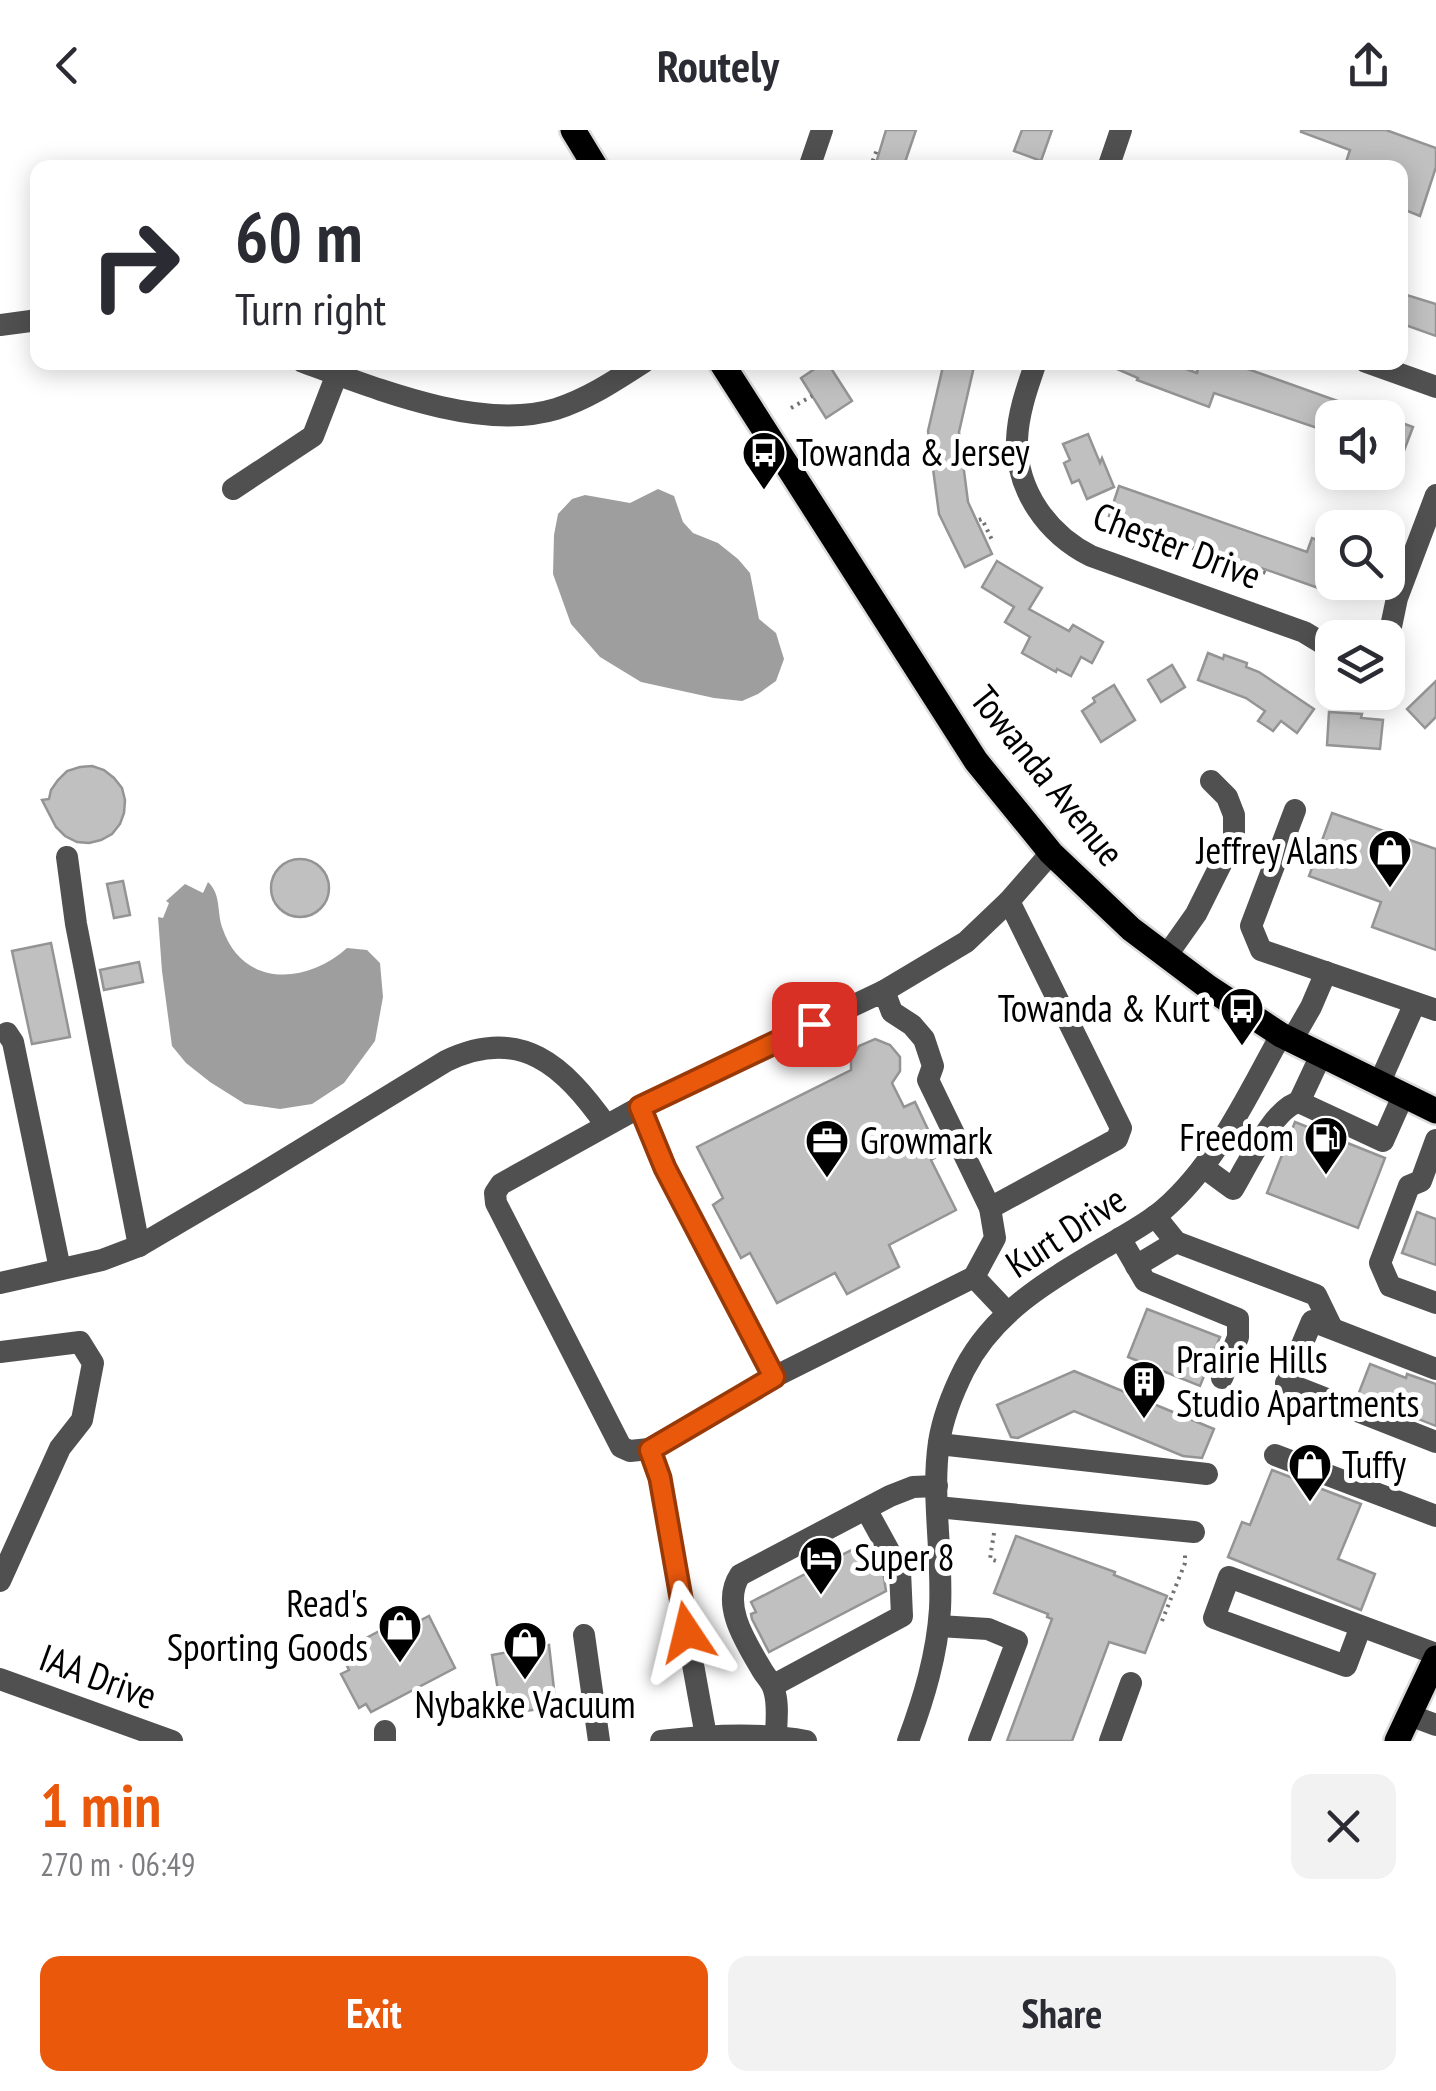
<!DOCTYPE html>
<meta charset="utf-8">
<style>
:root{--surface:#fff;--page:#f2f2f3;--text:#2b2b33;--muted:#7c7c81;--accent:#ea580c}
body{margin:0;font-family:"PT Sans Narrow",sans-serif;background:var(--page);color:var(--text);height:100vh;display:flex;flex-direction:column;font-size:38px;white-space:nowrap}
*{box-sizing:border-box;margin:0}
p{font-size:32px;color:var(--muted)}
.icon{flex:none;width:55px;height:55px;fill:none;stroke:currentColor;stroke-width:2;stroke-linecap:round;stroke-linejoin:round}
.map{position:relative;height:1611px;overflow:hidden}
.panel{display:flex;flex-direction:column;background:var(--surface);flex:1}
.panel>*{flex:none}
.top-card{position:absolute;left:30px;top:30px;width:1378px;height:210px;border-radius:20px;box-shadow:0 5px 25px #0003;background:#fff;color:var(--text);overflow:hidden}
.fabs{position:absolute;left:1315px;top:270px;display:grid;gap:20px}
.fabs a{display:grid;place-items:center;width:90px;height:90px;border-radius:20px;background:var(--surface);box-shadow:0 5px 25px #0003;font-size:50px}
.pin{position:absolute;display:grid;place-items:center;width:85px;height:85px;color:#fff;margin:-42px;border-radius:20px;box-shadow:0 5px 15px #0006}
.me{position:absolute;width:110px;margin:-55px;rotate:350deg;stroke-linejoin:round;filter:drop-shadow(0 0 8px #0008)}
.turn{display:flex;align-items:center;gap:35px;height:210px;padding:0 40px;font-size:45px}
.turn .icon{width:130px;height:130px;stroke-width:2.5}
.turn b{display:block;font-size:70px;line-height:85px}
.round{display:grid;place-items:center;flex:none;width:105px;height:105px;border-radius:20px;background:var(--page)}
.headline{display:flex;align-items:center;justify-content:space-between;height:170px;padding:0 40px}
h1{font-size:60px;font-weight:700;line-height:75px;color:var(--accent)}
.action{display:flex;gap:20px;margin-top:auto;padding:20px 40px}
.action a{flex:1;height:115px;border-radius:20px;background:var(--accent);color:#fff;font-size:40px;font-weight:700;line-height:115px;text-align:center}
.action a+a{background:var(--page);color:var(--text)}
header{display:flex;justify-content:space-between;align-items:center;height:130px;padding:0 40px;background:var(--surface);font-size:45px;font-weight:700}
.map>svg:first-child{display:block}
.water{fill:#9e9e9e}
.building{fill:#c0c0c0;stroke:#949494;stroke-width:2.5}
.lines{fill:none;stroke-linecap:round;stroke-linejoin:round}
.major-casing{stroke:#dbdbdb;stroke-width:30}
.path{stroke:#727272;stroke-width:4;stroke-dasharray:2.5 5;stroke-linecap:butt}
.minor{stroke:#505050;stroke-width:22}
.major{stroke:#000;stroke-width:25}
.route-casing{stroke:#983908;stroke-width:25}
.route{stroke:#ea580c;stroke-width:18}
.labels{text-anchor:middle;stroke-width:10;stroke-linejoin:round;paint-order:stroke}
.poi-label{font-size:38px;fill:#000;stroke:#fff;text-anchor:start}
.street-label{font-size:38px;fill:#000;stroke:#fff}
</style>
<header><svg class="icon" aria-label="back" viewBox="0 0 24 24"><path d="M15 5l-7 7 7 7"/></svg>Routely<svg class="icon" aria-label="share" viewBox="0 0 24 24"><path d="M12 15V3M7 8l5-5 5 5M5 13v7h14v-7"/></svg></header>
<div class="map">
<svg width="1436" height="1611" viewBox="0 0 1436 1611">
<rect width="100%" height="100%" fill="#fff"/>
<g class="water">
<path d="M658,359L674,366L683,392L693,403L718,413L738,429L750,443L759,489L776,503L784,529L776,551L758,564L742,571L714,568L641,552L600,527L571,494L553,444L554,405L558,384L572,369L585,365L630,373Z"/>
<path d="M208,752C221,764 217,781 222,797C242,858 306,855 347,818L367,820L380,833L383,867L375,911L344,953L312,974L280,979L245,974L210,952L186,933L172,916L162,841L158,787L163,788L169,773L166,771L185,754L203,763Z"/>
</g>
<g class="building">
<path d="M886,0H916L903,38H887L876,33Z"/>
<path d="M1022,0H1052L1041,31L1014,21Z"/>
<path d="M1301,0H1386L1436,18V37L1420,86L1400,78V38H1361L1346,32L1350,20L1301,2Z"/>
<path d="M1400,163L1436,174V206L1400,193Z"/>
<path d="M825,232H827L852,271L826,288L801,248Z"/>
<path d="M944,232H975L959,302L968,372L992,424L965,437L939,384L928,301Z"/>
<path d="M1101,232H1167L1197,243L1200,232H1228L1377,285L1376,288H1332V303L1214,263L1209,277L1137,250L1138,248Z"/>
<path d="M1388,288L1413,297L1402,326L1388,321Z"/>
<path d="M1088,304L1100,333L1102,328L1114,357L1087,369L1079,350L1072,353L1064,333L1070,330L1063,314Z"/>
<path d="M1119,356L1307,422L1312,408L1332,415V458L1328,457L1327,461L1227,426L1226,429L1186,414L1187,412L1109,386Z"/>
<path d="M997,431L1042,458L1029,479L1069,501L1073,495L1103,512L1092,533L1081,527L1071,546L1057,539L1056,542L1022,523L1030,507L1005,492L1014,477L982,457Z"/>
<path d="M1208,523L1223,529L1224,525L1247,533L1246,537L1259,542L1314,579L1297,603L1281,591L1273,601L1258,591L1265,581L1246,568L1198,550Z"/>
<path d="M1172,535L1185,557L1161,572L1148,550Z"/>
<path d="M1436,551V587L1425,598L1407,579Z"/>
<path d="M1114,555L1135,590L1101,612L1082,581L1095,572L1093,568Z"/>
<path d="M1329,582L1362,584L1361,588L1383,590L1380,619L1327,615Z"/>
<path d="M92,636L104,640L114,648L122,658L125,670L124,683L120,694L112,704L101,710L89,713L77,712L65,706L56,697L42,670L49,669L51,660L58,650L67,641L80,637Z"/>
<path d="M1332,683L1436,719V820L1372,797L1381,772L1309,746Z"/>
<circle cx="300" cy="758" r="29"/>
<path d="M123,751L130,785L114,788L107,754Z"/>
<path d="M51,813L70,907L32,914L12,821Z"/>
<path d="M139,832L143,852L104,860L100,840Z"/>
<path d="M875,909L890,915L900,927V941L892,953L904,977L915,972L940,1025L931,1030L956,1080L889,1115L899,1137L847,1164L835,1143L777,1173L750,1123L741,1128L713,1075L723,1068L697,1017L851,940V929L859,916Z"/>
<path d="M1295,992L1385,1028L1358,1098L1267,1063Z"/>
<path d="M1417,1082L1436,1089V1135L1402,1123Z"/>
<path d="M1147,1179L1220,1207L1200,1256L1128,1227Z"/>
<path d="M1370,1234L1406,1248L1407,1244L1436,1254V1296L1358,1265Z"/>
<path d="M1074,1241L1214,1299L1202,1328L1183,1326L1074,1281L1018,1308L1011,1307L997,1275Z"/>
<path d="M1272,1340L1361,1374L1338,1429L1375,1444L1361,1480L1228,1427L1242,1392L1250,1395Z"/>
<path d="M1016,1406L1115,1442L1114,1445L1167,1466L1145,1523L1109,1512L1072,1611H1007L1052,1489L1047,1487L1048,1484L994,1463Z"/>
<path d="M867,1412L883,1441L886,1461L769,1522L752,1489L751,1484L756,1482L751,1472Z"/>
<path d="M429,1486L455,1538L371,1582L366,1574L359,1578L341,1544L349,1540L344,1530L355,1524L351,1516L391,1495L396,1503Z"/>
<path d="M549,1515L556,1577L502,1584L492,1525Z"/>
</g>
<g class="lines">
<defs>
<g id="major">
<path d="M573,0L596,38"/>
<path d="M721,232L976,631L1051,723L1131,799L1208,857L1281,905L1436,981"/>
<path d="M1397,1611L1436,1528"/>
</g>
</defs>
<use href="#major" class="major-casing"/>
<g class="path">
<path d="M870,38L878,17"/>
<path d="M1195,240L1198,232"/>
<path d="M791,278L812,266"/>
<path d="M979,390L982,389L992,410"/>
<path d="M1177,413L1204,421"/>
<path d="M1242,434L1266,443L1267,441"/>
<path d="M994,1403L990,1429L999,1432"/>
<path d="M1162,1491L1185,1433V1421"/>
</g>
<g class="minor">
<path d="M809,38L822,0"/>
<path d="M1108,38L1121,0"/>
<path d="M0,195L38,190"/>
<path d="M303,232C375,258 480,302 556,279C588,269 616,250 644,232"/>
<path d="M1036,232C1027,258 1018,283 1017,310C1016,360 1047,404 1091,426L1304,502L1332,519"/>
<path d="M1366,232L1436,257"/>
<path d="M233,359L313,306L337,244"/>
<path d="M1388,511L1397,468L1436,365"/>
<path d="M1295,680L1251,796L1261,820L1436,880"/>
<path d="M67,727L76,794L139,1116"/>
<path d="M1167,825L1196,784L1234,708V685L1227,667L1211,651"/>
<path d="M884,861L966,812L1009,771L1051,723"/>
<path d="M7,903L13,912L60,1139"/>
<path d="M1292,910L1311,877L1326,842"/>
<path d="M1321,925L1299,972L1383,1011L1403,966"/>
<path d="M1379,954L1415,873"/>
<path d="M640,977L665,1038L774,1247L974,1147"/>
<path d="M1436,1010L1421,1051L1409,1056L1380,1133L1390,1156L1436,1173"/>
<path d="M1203,1037L1233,1059C1247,1036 1274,977 1299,972"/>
<path d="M990,1078L1117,1009L1121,998L1009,771"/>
<path d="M1155,1086L1176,1112L1316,1165L1332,1198"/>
<path d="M1120,1108L1145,1151L1238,1189V1207L1222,1248"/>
<path d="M1136,1136L1176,1112"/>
<path d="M0,1153L102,1130L139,1116L253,1049L446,931C521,895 564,936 606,995"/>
<path d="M0,1222L80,1212L93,1233L82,1290L60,1318L0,1451"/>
<path d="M1436,1239L1312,1191L1286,1253L1436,1312"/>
<path d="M939,1314L1207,1344"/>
<path d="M649,1319L630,1321L621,1317L496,1073L495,1063L501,1054L640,977L884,861L892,882L912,895L924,909L933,936L928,950L990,1078L995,1108L974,1147L1008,1183"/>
<path d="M1275,1325L1436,1386"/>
<path d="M937,1377L1194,1402"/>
<path d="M939,1496L988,1499L1017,1511L979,1611"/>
<path d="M1361,1496L1346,1536L1214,1488L1229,1447L1436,1524"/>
<path d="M584,1505L599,1611"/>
<path d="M0,1549L172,1611"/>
<path d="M774,1555L902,1486L900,1441L866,1379"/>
<path d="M1409,1585L1436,1595"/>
<path d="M706,1606L659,1348L649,1319L774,1247"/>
<path d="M776,1607C776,1592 779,1575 774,1560C772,1552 766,1547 762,1540C747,1514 720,1475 740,1445L890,1366L913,1357L937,1356"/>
<path d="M385,1611V1601"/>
<path d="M661,1611C709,1605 759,1602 806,1611"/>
<path d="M908,1611C924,1568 937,1525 940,1479C943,1423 931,1367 939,1312C943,1287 953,1262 964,1240C994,1181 1051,1149 1105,1117C1125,1105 1145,1095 1163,1080C1217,1033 1247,966 1281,905"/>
<path d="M1110,1611L1131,1553"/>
</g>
<use href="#major" class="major"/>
</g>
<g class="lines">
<defs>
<path id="route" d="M687,1502L660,1348L650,1320L774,1247L665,1038L640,977L814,894"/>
</defs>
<use href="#route" class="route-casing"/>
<use href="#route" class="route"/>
</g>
<defs>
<symbol id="bus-pin" viewBox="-11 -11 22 30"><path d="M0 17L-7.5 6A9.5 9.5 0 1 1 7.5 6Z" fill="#000" stroke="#fff"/><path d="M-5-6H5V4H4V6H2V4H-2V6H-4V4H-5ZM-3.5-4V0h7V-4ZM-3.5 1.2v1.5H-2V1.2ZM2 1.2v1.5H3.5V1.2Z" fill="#fff"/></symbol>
<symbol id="shop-pin" viewBox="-11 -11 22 30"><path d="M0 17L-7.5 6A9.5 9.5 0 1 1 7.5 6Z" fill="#000" stroke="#fff"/><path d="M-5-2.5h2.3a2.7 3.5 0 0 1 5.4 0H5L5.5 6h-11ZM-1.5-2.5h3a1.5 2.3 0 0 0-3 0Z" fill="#fff"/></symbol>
<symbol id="fuel-pin" viewBox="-11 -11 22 30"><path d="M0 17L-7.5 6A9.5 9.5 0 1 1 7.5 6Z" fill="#000" stroke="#fff"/><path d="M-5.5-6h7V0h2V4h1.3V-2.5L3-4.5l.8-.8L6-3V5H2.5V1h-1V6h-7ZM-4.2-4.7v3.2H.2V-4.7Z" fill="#fff"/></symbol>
<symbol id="office-pin" viewBox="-11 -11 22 30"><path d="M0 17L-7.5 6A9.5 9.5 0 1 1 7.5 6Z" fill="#000" stroke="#fff"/><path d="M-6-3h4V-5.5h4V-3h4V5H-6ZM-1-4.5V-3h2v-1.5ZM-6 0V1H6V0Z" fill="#fff"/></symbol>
<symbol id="building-pin" viewBox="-11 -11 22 30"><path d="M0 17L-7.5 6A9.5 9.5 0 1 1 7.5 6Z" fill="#000" stroke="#fff"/><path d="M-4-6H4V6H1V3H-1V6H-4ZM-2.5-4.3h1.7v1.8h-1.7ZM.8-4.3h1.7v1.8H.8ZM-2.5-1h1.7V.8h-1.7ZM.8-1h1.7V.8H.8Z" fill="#fff"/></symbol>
<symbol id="hotel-pin" viewBox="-11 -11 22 30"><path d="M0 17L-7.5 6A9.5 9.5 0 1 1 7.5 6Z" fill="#000" stroke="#fff"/><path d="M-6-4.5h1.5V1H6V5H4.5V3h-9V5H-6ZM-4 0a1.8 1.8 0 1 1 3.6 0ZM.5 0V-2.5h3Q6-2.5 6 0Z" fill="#fff"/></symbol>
</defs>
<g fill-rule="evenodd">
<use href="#bus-pin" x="739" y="298" width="50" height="68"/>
<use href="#shop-pin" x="1365" y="696" width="50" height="68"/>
<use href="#bus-pin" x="1217" y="854" width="50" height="68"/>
<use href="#fuel-pin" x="1301" y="983" width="50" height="68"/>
<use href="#office-pin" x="802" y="986" width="50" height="68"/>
<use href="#building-pin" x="1119" y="1227" width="50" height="68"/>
<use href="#shop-pin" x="1285" y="1310" width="50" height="68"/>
<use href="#hotel-pin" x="796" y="1403" width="50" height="68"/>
<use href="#shop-pin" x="375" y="1471" width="50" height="68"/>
<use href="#shop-pin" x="500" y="1488" width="50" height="68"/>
</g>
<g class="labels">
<g class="poi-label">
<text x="796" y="336">Towanda &amp; Jersey</text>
<text x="1358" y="734" text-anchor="end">Jeffrey Alans</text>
<text x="1210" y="892" text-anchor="end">Towanda &amp; Kurt</text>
<text x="1294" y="1021" text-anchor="end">Freedom</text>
<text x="860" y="1024">Growmark</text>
<text x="1176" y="1243">Prairie Hills<tspan x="1176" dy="44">Studio Apartments</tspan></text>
<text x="1342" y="1348">Tuffy</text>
<text x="854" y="1441">Super 8</text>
<text x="368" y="1487" text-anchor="end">Read's<tspan x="368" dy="44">Sporting Goods</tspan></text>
<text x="525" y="1588" text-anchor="middle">Nybakke Vacuum</text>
</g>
<g class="street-label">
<text transform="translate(1177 416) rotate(21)" y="13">Chester Drive</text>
<text transform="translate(1047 646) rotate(51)" y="13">Towanda Avenue</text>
<text transform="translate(1066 1102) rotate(-33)" y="13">Kurt Drive</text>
<text transform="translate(98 1547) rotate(20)" y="13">IAA Drive</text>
</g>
</g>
</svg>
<div class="fabs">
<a><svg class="icon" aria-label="sound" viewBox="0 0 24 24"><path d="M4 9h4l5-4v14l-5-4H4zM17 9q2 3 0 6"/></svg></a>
<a><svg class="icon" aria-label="search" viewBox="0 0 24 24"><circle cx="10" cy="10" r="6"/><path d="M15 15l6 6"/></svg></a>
<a><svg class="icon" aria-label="layers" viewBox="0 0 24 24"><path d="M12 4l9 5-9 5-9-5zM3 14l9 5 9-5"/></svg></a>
</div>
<div class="pin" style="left:814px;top:894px;background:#d93025"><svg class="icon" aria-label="arrive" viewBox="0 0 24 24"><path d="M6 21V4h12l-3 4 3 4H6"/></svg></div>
<svg class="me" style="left:687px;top:1502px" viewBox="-20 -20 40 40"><path d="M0-17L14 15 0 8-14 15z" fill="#ea580c" stroke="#fff" stroke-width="4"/></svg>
<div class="top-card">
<div class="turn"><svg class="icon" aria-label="right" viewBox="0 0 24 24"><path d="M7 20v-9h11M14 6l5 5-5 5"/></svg><div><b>60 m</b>Turn right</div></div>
</div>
</div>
<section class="panel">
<div class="headline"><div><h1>1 min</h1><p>270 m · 06:49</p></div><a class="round"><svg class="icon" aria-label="close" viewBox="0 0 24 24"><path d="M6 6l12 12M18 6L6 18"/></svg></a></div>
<div class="action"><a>Exit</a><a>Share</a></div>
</section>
